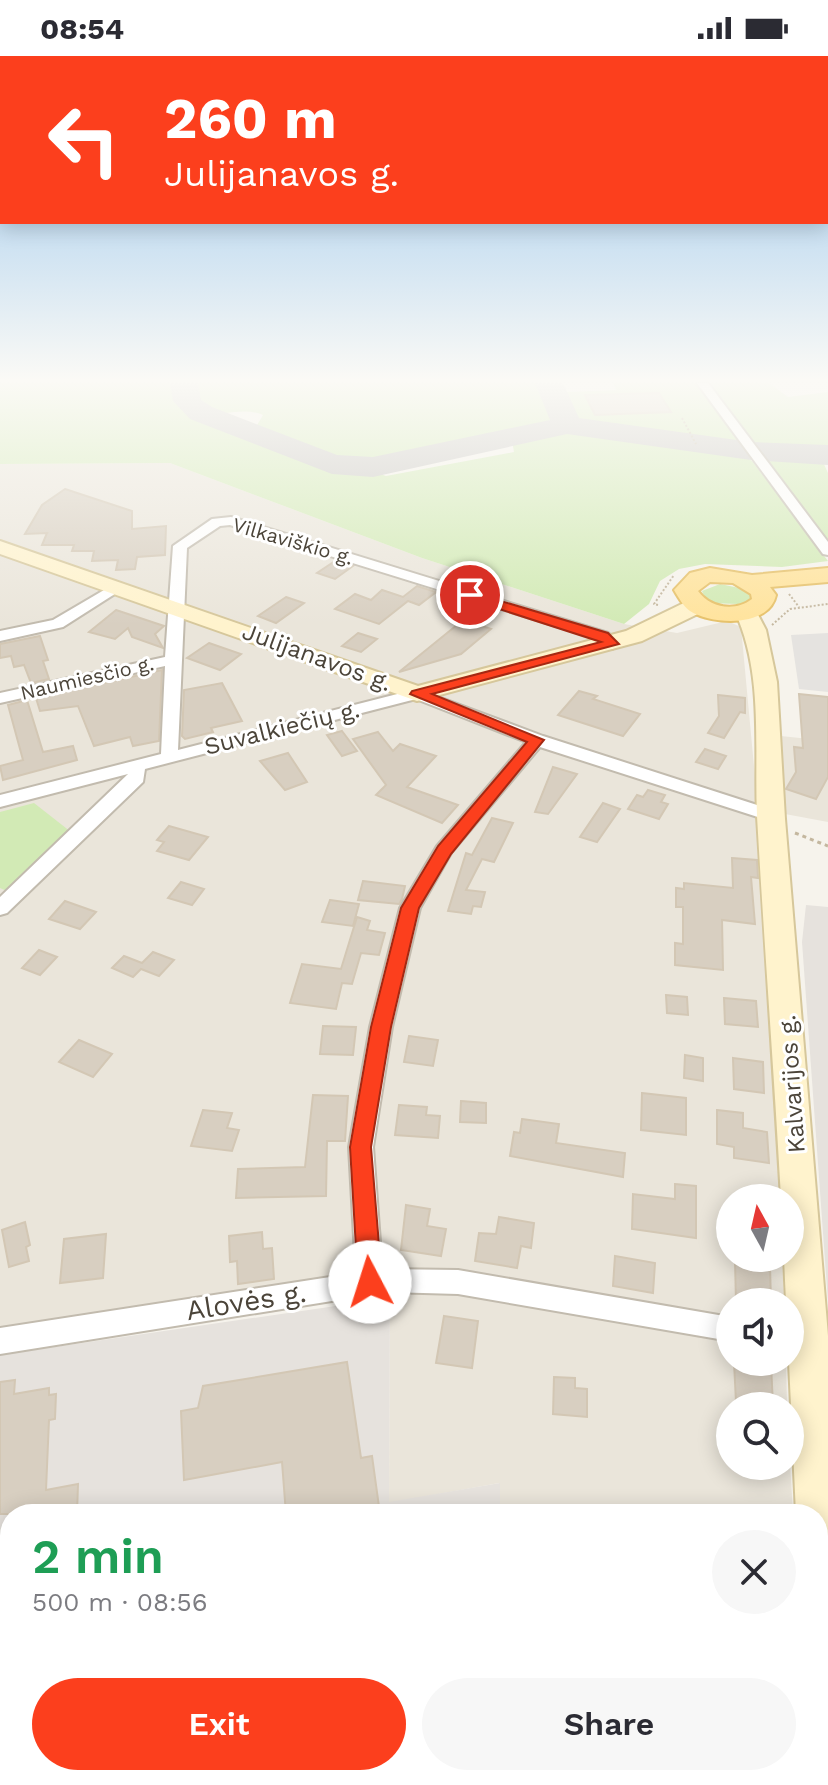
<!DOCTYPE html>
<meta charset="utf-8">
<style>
:root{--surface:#fff;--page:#f7f7f7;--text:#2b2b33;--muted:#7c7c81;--accent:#fc3f1d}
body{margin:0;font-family:"Work Sans",sans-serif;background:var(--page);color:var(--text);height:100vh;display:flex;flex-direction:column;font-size:30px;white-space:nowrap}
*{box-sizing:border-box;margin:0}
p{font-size:26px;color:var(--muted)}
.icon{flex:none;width:44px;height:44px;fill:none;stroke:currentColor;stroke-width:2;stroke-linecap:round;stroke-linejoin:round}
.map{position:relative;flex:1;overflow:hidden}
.details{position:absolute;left:0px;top:1448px;width:828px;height:282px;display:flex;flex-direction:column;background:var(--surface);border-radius:32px 32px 0 0;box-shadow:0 4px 20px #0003}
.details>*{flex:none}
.guide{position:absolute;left:0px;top:0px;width:828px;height:168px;box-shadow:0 4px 20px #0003;background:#fc3f1d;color:#fff;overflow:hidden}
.needle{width:52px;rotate:352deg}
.fabs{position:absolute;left:716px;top:1128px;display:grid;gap:16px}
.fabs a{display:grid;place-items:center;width:88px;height:88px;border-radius:50%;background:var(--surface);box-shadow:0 4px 20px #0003;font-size:40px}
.pin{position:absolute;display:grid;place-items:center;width:68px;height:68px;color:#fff;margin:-34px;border:4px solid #fff;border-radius:50%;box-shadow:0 2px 8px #0007}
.me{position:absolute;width:88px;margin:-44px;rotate:355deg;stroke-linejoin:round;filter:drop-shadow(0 0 6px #0008)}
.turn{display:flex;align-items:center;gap:28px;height:168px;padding:0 32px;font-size:36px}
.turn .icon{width:104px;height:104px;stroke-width:2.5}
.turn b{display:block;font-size:56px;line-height:68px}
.round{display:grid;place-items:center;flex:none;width:84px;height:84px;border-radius:42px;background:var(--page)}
.summary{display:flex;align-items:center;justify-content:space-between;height:136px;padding:0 32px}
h1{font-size:48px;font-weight:600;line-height:60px;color:#1e9e55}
.action{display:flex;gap:16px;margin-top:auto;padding:16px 32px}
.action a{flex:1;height:92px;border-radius:48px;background:var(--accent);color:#fff;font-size:32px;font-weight:600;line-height:92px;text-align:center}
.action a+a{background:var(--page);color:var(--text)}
.status{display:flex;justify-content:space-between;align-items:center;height:56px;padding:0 40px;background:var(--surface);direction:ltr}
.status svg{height:22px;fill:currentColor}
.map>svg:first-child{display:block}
.residential{fill:#eae5da}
.industrial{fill:#e6e2dd}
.green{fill:#d2eab5}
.parking{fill:#e5e3e0}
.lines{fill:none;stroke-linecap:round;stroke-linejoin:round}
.taxiway{fill:#c8c6c3;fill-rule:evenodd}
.building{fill:#d8cfc1;stroke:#d3c7b4;stroke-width:2}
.minor-casing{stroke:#c2bbae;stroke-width:4}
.secondary-casing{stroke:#d6c79b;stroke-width:4}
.primary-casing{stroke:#e6c16a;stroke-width:4}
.path-far1{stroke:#c4b79f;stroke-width:2;stroke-dasharray:2 2;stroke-linecap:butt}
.path{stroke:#c4b79f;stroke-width:3;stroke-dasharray:4 4;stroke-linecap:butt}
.minor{fill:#fff;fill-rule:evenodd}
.secondary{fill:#fff3cd;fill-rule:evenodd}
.primary{fill:#ffe39c;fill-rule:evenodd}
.route{fill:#fc3f1d;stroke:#a42913;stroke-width:2}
.labels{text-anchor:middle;stroke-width:6;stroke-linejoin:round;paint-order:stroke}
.far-street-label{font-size:20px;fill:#4b4439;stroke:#fff}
.street-label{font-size:24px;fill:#4b4439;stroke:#fff}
.near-street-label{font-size:28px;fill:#4b4439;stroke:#fff}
</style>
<div class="status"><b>08:54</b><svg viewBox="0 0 49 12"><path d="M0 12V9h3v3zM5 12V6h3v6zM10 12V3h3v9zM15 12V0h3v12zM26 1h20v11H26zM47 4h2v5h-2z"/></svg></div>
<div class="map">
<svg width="828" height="1729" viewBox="0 0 828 1729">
<rect width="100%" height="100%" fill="#f6f3ec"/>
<g class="residential">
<path d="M170,407L422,502L624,568L677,577L727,565L741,571L766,839L780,1142H730V1202H782L784,1246H730V1306H786L787,1350H730V1410H790V1406L793,1458H500L499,1427L389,1447L390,1242L453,1227L0,1276V408Z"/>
<path d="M781,680L828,685V766L785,758Z"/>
<path d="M502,1720H806L807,1729H502Z"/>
</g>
<g class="industrial">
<path d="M806,849L828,851V1246L802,886Z"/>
<path d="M390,1242L389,1446L500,1427V1458H10V1720H502V1729H0V1299Z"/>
</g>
<g class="green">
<path d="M0,327H176L178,349L209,365L210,370L241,378L332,412L372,415L386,420L514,396L512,385L553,376L575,375L741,398L752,405L828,505L782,511L705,508L679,513L660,525L649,548L624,568L422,502L170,407L0,408Z"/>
<path d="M194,327H541L554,359L546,368L378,405L340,403L256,371L263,359C235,346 199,378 194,327Z"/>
<path d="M559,327L567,336L616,334L613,327H696L739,385L733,389L578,366Z"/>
<path d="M706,327H769L788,341L828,336V394L754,389Z"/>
<path d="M763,400L812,402L823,406L828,417V487Z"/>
<path d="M720,528L754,535L753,544L738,548L707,547L702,535Z"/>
<path d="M34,747L71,776L7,835L0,832V756Z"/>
</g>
<path class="parking" d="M828,577V636L799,633L791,579Z"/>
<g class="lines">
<path class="taxiway" d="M170,327H198L201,344L212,351L337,399L373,401L550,364L535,327H563L579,362L751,386L828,389V409L751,404L567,378L373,421L332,418L190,363L173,345Z"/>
</g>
<g class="building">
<path d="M659,337L671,356L595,359L585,339Z"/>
<path d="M65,433L132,455V473L166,470L165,499L137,501L135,513L116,514L118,504L92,505L94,495H72L74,489H42L47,477L25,478L42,449Z"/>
<path d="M335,505L353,510L335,523L317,517Z"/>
<path d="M417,530L436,536L419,549L408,545L379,568L335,553L355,538L371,544L382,534L403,541Z"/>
<path d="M286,541L304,547L276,567L258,560Z"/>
<path d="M116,554L164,570L155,578L163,592L132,581L128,572L115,583L89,576Z"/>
<path d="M463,564L491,573L461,598L399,616Z"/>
<path d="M358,577L377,583L361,596L342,590Z"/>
<path d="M40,580L48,604L43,605L49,623L31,627L24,609L14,611L11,600L0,602V588Z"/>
<path d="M209,587L241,598L220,614L187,602Z"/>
<path d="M162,614L159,685L133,690L130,681L94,690L78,650L40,655L36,642Z"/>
<path d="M222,627L242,665L211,672L213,676L185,683L182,680L184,634Z"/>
<path d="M579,635L597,640L593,643L640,658L623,680L558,659Z"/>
<path d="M799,638L828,641V721L816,743L786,733L796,716L794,691L803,692Z"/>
<path d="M718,639L745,642V657L740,656L724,682L708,677L719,660Z"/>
<path d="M27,644L43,696L73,690L77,704L3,724L0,710L23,704L8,649Z"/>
<path d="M342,675L357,695L342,700L327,679Z"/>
<path d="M378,676L393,695L400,688L436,700L407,731L458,749L442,767L376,739L386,729L353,683Z"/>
<path d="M705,693L726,700L718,713L696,706Z"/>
<path d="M288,697L307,726L285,734L260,705Z"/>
<path d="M553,711L577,718L548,758L535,756Z"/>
<path d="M648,734L665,739L661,746L668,748L659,763L628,753L637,739L643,741Z"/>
<path d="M603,747L620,753L597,786L580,781Z"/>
<path d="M492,762L513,767L494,806L482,803L466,834L485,836L481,851L473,850L471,858L448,855L466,797L472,799Z"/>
<path d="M169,770L208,781L189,804L157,795L164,786L157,784Z"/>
<path d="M732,802L757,804L758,822L751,821L755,868L722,864L723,914L675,909V887L683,888V851H676V832L684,833V827L733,832Z"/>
<path d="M363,825L405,830L402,843L399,848L358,844Z"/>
<path d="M181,826L204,833L192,849L168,842Z"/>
<path d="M330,844L359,848L353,870L322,866Z"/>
<path d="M65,845L96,856L80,873L49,863Z"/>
<path d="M357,861L370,865L367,874L385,877L379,899L361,897L352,928L342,927L336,953L290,947L302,908L341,913Z"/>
<path d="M39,894L57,901L40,919L22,912Z"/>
<path d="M153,896L174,904L159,920L141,913L133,921L112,912L124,900L142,907Z"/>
<path d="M666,939L687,941L688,959L667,957Z"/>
<path d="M724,942L756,945L758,971L725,968Z"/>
<path d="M323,970L356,971L353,999L320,998Z"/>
<path d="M409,980L438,984L433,1010L404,1006Z"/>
<path d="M79,984L112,998L93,1021L59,1006Z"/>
<path d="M685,999L703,1002V1025L684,1022Z"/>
<path d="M733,1002L763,1006L764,1037L734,1033Z"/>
<path d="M642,1037L686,1042V1079L641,1074Z"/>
<path d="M313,1039L348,1040L345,1085H327L326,1140L236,1142L238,1113L305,1111Z"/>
<path d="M461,1045L486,1047V1067L460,1066Z"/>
<path d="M399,1049L427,1051L426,1059L440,1060L438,1082L395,1079Z"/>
<path d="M203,1054L232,1057L227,1072L239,1074L232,1095L191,1090Z"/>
<path d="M717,1054L743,1057V1072L767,1076L769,1107L734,1102V1091L717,1088Z"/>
<path d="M522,1063L559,1068L556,1087L625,1097L623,1121L510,1100L514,1076L520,1077Z"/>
<path d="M675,1128L696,1130V1182L632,1173L633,1138L675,1143Z"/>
<path d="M406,1149L430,1153L427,1170L446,1173L441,1200L401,1194Z"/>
<path d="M499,1161L534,1167L531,1192L521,1190L517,1212L475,1205L479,1177L496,1178Z"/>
<path d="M25,1166L30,1189L26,1191L29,1205L9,1211L2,1174Z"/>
<path d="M262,1176L263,1193L272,1192L274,1223L238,1228L237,1205L230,1206L229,1180Z"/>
<path d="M106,1178L103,1222L60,1227L64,1183Z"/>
<path d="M615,1200L655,1207L653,1237L613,1230Z"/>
<path d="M735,1205L770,1210L771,1246H736Z"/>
<path d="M444,1260L478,1265L472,1312L436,1307Z"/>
<path d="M347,1306L361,1402L372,1400L380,1458H286L282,1406L184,1424L181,1355L198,1352L203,1330Z"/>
<path d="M734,1306L771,1308L773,1350L736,1346Z"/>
<path d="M554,1321L575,1322V1332L587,1333V1361L553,1358Z"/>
<path d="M15,1324L14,1338L49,1332V1339L56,1338L55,1363L49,1364L46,1434L78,1428L77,1458H0V1326Z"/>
</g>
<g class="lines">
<defs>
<g id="minor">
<path d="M697,327H708L828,486V499L823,498Z"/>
<path d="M231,461L608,577L620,588L612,593L598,583L230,469L220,470L187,492L178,694L417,633L543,680L776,755L779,759L776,763H764L540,691L451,797L420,852L392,971L373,1091L382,1213L458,1214L730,1261V1285L458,1238L388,1236L0,1298V1272L356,1217L349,1091L370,971L400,852L437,790L526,686L416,643L145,713L143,726L7,857L0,859V841L128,718L0,751V739L161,698L165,610L0,647V637L165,601L173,490L212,463Z"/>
<path d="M116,527L123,531L121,534L63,571L0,585V575L53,564Z"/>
</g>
<g id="secondary">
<path d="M0,485L418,630L626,575L690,544H706L709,549L706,554L642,585L417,645L0,498Z"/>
<path d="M746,549L754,551L766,574L777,626L785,763L828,1280V1625L818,1621V1458H796L789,1306L790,1246H786L784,1202H790V1142H781C774,1014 764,887 757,760C754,693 764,618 735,556Z"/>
</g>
<path id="primary" d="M710,512L752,519L828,512V526L770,531L776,539C769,572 712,569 690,555C683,550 679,542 674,534L690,517ZM710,526L733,527L751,538L752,543C735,556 710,552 698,535Z"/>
</defs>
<use href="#minor" class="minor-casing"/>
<use href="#secondary" class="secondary-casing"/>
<use href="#primary" class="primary-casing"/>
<g class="path-far1">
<path d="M682,362L696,388"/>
<path d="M789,538L799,551"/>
<path d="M658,549L654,548L674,519"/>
<path d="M772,569L790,553L828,548"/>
</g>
<path class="path" d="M795,777L828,790"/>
<use href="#minor" class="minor"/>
<use href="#secondary" class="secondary"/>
<use href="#primary" class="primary"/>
</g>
<linearGradient id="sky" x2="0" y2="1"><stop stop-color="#8fc1ec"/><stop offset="0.57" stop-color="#fbfaf6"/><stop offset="1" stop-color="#fbfaf6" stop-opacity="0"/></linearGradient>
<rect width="828" height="569" fill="url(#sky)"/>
<path class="route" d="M465,537H474L608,577L619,588L432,638L544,684L451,798L419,852L391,971L371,1091L382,1226L379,1234L370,1237L362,1234L358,1226L350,1091L371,971L401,852L438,790L527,686L410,638L412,635L601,586L465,542Z"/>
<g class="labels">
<g class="far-street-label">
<text transform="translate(293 485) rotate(16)" y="7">Vilkaviškio g.</text>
<text transform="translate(87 622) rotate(-13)" y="7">Naumiesčio g.</text>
</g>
<g class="street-label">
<text transform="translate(317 601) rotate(20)" y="8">Julijanavos g.</text>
<text transform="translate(282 672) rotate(-14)" y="8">Suvalkiečių g.</text>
<text transform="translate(792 1028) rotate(-94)" y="8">Kalvarijos g.</text>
</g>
<g class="near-street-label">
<text transform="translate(246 1245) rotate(-9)" y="10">Alovės g.</text>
</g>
</g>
</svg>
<div class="fabs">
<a><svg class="needle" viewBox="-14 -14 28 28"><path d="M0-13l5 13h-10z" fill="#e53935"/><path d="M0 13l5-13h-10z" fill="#7c7c81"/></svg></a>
<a><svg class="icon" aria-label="sound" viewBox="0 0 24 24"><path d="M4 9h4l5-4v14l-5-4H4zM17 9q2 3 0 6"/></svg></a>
<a><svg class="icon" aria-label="search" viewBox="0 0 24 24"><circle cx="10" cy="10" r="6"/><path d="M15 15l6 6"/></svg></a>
</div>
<div class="pin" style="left:470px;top:539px;background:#d93025"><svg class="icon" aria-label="arrive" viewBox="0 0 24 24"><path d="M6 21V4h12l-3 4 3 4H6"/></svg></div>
<svg class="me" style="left:370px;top:1226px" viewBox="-20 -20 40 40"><circle r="19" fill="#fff"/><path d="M0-13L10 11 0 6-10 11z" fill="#fc3f1d"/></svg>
<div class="guide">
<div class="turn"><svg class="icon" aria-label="left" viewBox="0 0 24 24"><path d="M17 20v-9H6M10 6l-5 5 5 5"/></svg><div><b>260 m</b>Julijanavos g.</div></div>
</div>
<section class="details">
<div class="summary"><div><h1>2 min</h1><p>500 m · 08:56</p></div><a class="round"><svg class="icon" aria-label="close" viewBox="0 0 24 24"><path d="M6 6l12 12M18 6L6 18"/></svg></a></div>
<div class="action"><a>Exit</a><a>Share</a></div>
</section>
</div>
